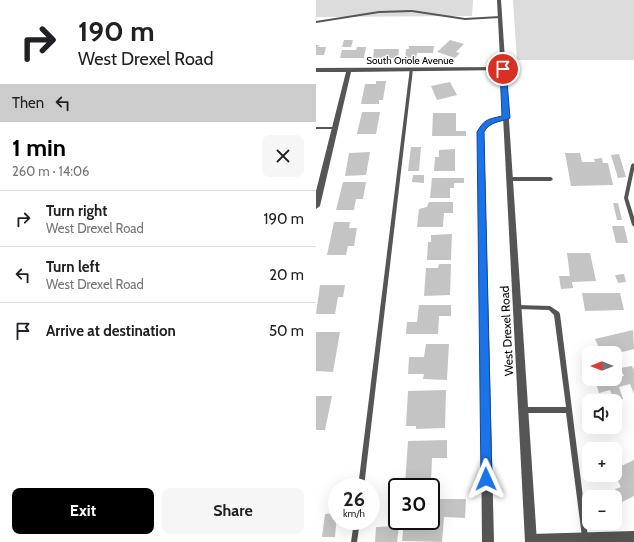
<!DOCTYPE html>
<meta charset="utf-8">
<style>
:root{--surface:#fff;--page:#f6f6f6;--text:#202124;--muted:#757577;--line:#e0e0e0;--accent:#000}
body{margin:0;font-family:Cabin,sans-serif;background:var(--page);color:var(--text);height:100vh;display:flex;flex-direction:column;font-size:15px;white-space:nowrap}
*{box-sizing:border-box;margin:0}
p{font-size:13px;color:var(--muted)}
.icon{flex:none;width:22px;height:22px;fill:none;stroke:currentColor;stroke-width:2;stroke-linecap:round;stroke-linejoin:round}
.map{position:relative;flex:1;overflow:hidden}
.details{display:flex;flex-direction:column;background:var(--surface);width:316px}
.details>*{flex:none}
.top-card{background:#fff;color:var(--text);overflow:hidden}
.needle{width:26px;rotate:270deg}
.fabs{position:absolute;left:266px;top:346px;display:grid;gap:8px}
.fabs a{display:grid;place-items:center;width:40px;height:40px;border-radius:8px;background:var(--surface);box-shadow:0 4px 16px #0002;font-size:20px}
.speed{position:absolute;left:12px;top:478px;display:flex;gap:8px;font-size:20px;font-weight:700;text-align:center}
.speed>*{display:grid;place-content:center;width:52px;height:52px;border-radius:50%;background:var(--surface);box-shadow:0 4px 16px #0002;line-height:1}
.speed small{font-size:10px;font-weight:400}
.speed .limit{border:2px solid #111;border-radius:6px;background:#fff;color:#111}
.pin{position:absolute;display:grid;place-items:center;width:34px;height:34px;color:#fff;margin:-17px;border:2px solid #fff;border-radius:50%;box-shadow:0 1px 4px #0007}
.me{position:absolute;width:44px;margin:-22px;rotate:359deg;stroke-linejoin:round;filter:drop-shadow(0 0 3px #0008)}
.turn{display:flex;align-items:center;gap:14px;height:84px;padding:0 12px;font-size:18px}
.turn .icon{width:52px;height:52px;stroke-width:2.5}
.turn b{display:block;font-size:28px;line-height:34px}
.then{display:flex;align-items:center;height:38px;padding:0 12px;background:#0003;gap:8px;font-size:15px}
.round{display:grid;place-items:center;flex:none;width:42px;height:42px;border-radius:8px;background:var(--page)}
.head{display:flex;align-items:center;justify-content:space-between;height:68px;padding:0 12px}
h1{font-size:24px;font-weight:800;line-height:30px;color:var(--accent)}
.action{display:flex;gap:8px;margin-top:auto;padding:8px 12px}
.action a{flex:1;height:46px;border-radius:8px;background:var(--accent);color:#fff;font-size:16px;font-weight:800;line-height:46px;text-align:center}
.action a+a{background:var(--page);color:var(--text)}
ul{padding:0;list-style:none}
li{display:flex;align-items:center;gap:12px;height:56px;padding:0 12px;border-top:1px solid var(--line)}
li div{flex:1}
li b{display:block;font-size:15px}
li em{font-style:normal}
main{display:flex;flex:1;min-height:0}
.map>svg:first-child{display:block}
.green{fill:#dcdcdc}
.building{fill:#c4c4c4}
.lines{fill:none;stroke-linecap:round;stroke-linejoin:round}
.service{fill:#555;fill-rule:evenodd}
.minor{fill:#555;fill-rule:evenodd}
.tertiary{fill:#555;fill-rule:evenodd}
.route{fill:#1a73e8;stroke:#114b97}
.labels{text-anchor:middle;stroke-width:3;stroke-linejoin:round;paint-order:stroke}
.far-street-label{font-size:10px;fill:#000;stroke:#fff}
.street-label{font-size:12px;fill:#000;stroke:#fff}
</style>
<main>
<section class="details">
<div class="top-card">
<div class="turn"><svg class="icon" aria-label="right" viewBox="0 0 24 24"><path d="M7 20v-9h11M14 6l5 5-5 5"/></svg><div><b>190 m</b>West Drexel Road</div></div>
<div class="then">Then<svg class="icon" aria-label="left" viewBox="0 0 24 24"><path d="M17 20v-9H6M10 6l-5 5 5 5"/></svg></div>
</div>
<div class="head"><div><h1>1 min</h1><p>260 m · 14:06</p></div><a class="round"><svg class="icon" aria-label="close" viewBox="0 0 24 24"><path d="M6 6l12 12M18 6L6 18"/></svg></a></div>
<ul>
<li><svg class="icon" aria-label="right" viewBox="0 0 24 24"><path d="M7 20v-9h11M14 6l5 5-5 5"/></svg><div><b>Turn right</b><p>West Drexel Road</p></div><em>190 m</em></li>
<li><svg class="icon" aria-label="left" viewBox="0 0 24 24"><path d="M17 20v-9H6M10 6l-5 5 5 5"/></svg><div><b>Turn left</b><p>West Drexel Road</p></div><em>20 m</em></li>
<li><svg class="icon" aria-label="arrive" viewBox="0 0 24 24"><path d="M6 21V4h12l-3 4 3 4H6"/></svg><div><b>Arrive at destination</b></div><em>50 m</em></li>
</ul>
<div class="action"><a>Exit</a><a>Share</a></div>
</section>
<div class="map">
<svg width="318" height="542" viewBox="0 0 318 542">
<rect width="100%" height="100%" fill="#fff"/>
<g class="green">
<path d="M0,0H157L156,16L0,17Z"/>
<path d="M197,0H318V60H201Z"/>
</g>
<g class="building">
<path d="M28,40H37L35,47H26Z"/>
<path d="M134,40L148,44L140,52L144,53L139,58L121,52Z"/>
<path d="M0,45H3L2,47H10L8,55H0Z"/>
<path d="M93,46H118L117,53H101L100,58H89L90,49H93Z"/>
<path d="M41,47H50L48,58H24L26,50H40Z"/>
<path d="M58,49H83L82,58H57Z"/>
<path d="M60,81H70L67,100H63V104H45L49,84H60Z"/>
<path d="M134,82L141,95L121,100L115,86Z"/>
<path d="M46,112H64L60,134H41Z"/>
<path d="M117,113H140V131H150V136H116Z"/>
<path d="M95,147H105L103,171H92Z"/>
<path d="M139,149V171H118L119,157H123V150Z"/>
<path d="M54,152L50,175L29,176L33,153Z"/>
<path d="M249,153H264L266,162H279L278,159L286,158L287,163H292L297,185L255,186Z"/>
<path d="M303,154L310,177L302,178L295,155Z"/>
<path d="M97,175H108V183L96,182Z"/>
<path d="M116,178H148V183H138V188H134V198H114Z"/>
<path d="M27,182H50L47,199H40L38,210H20Z"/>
<path d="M113,202H137V213H128L127,227H101L103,209L111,207Z"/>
<path d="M297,203H302L306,220H301Z"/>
<path d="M18,222H34L33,228H41L38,246H32L30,255H11Z"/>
<path d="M296,226H308L312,243H300Z"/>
<path d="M136,234L135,260H111L112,242H115V235Z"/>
<path d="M251,253H274L280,281L256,282L257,288L245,289L243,276H254Z"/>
<path d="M123,264H135L134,295L108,296L110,268H122Z"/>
<path d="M308,274L310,282L302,283L299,275Z"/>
<path d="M4,285H29L27,297H22L19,314H0Z"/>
<path d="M266,293H304L308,310L269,311Z"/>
<path d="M103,305H135V316H123L122,334H90L91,322H101Z"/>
<path d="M317,330L318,349L299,354L293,353L290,347L283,348L279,339Z"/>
<path d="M0,332H24L17,372L0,371Z"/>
<path d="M110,344H133L131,380L107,379L108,374H92L93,357H108Z"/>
<path d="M316,366L318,370V394L314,384L303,387L307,399L299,401L294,390L283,393L280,383L308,376L304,368Z"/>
<path d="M130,390L129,428L100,429V426H90L92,391Z"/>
<path d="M0,396H16L9,430H0Z"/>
<path d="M131,440V458H116L115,484H89L92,441Z"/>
<path d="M318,460V496L306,502L299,489L305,487L299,475V469Z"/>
<path d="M115,499H150L149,518L128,517L126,542L86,541L88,521H115Z"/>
<path d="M21,513L19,537H6L9,514Z"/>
<path d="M83,526L81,542H59L60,527Z"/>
</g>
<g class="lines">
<g class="service">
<path d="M96,10L149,18L184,16L186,17L184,18L149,20L96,12L63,13L0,23V21L63,11Z"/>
<path d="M94,68L97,69L48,487H42Z"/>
<path d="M0,127H19L21,128L19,129H0Z"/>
<path d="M317,163L318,164V170L312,198L318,217V227L316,225L308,198L315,165Z"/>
<path d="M194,177H235L237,179L235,181H194L192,179Z"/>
<path d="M199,305H201L234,306L243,312L244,314L272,537L271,539L269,540L267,539L266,537L250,413H207L205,412L204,410L205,408L207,407H250L238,315L233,310L201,309H199L198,307Z"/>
<path d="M38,521H44L41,542H35Z"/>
</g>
<g class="minor">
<path d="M187,67L189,68V70L35,72L4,206L0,209V191L30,72H0V68Z"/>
<path d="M190,116L192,117V119C182,122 174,123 168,132L178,542H166L162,132L170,122Z"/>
<path d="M318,531V542H210L209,540L211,536L215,534Z"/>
</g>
<path class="tertiary" d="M181,0H185L221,542H209Z"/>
</g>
<path class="route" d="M187,67L190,69L194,118L192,119C183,122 173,122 168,132L176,479L175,483L170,485L166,483L165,479L161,132C168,119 173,119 186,116L184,69Z"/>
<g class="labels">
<g class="far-street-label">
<text x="94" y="64">South Oriole Avenue</text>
</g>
<g class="street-label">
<text transform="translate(191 331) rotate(-93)" y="4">West Drexel Road</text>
</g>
</g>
</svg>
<div class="fabs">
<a><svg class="needle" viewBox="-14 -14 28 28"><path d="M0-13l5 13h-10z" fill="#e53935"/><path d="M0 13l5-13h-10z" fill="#757577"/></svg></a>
<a><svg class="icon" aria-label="sound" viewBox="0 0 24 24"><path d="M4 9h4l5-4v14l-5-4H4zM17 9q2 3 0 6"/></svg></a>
<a>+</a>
<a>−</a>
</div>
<div class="speed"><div>26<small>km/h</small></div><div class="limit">30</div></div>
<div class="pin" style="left:187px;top:69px;background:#d93025"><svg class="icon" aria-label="arrive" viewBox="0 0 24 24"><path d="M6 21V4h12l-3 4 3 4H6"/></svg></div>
<svg class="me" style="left:170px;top:479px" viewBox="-20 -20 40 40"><path d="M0-17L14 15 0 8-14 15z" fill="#1a73e8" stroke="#fff" stroke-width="4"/></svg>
</div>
</main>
